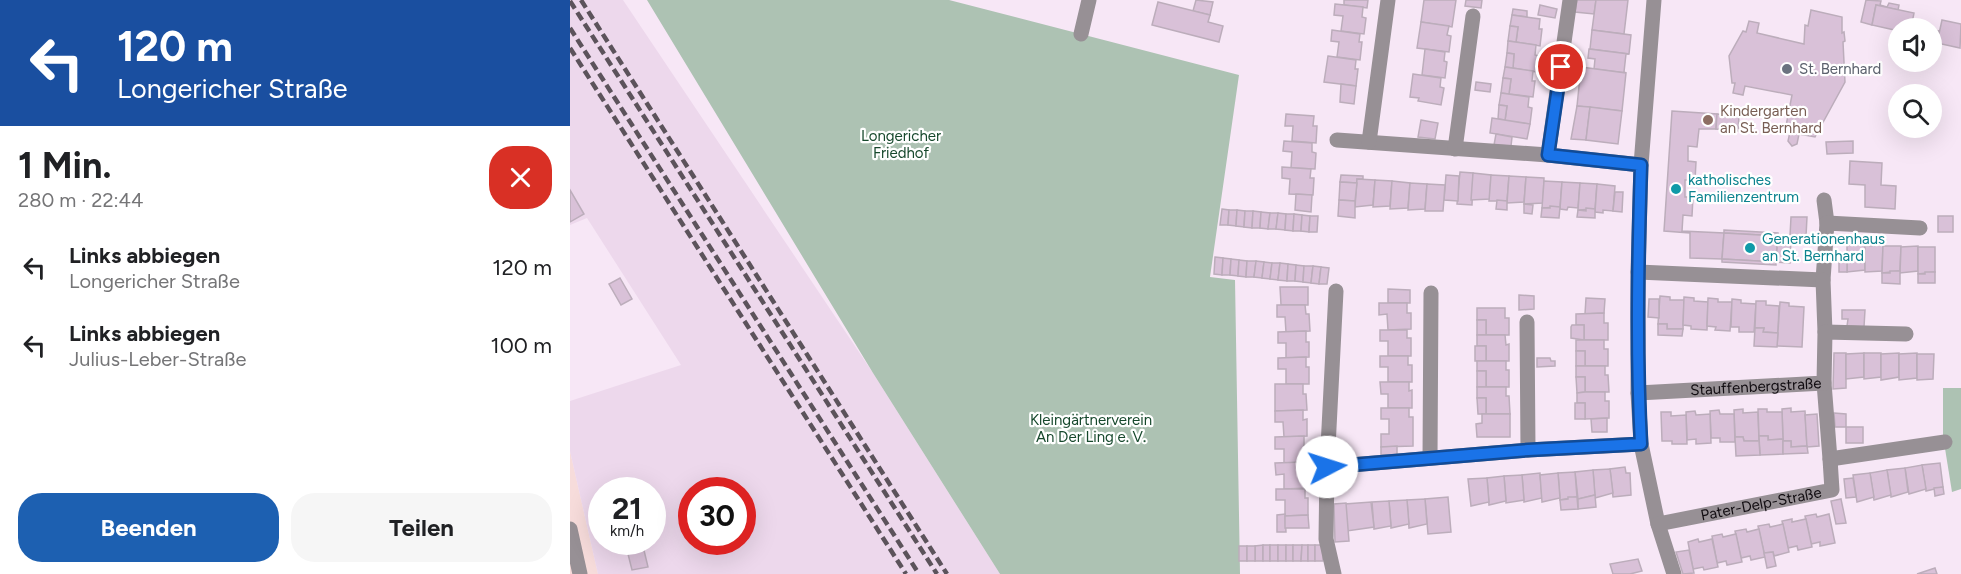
<!DOCTYPE html>
<html lang="de">
<meta charset="utf-8">
<style>
:root{--surface:#fff;--page:#f6f6f6;--text:#202124;--muted:#757577;--accent:#1d60b1}
body{margin:0;font-family:Figtree,sans-serif;background:var(--page);color:var(--text);height:100vh;display:flex;flex-direction:column;font-size:22px;white-space:nowrap}
*{box-sizing:border-box;margin:0}
p{font-size:20px;color:var(--muted)}
.icon{flex:none;width:33px;height:33px;fill:none;stroke:currentColor;stroke-width:2;stroke-linecap:round;stroke-linejoin:round}
.map{position:relative;flex:1;overflow:hidden}
.side{display:flex;flex-direction:column;background:var(--surface);width:570px}
.side>*{flex:none}
.banner{background:#1a4fa0;color:#fff;overflow:hidden}
.buttons{position:absolute;left:1318px;top:18px;display:grid;gap:12px}
.buttons a{display:grid;place-items:center;width:54px;height:54px;border-radius:50%;background:var(--surface);box-shadow:0 6px 24px #0002;font-size:30px}
.speed{position:absolute;left:18px;top:477px;display:flex;gap:12px;font-size:30px;font-weight:700;text-align:center}
.speed>*{display:grid;place-content:center;width:78px;height:78px;border-radius:50%;background:var(--surface);box-shadow:0 6px 24px #0002;line-height:1}
.speed small{font-size:15px;font-weight:400}
.speed .limit{border:9px solid #d22;background:#fff;color:#111}
.pin{position:absolute;display:grid;place-items:center;width:51px;height:51px;color:#fff;margin:-26px;border:3px solid #fff;border-radius:50%;box-shadow:0 2px 6px #0007}
.me{position:absolute;width:66px;margin:-33px;rotate:85deg;stroke-linejoin:round;filter:drop-shadow(0 0 4px #0008)}
.turn{display:flex;align-items:center;gap:21px;height:126px;padding:0 18px;font-size:27px}
.turn .icon{width:78px;height:78px;stroke-width:2.5}
.turn b{display:block;font-size:42px;line-height:51px}
.round{display:grid;place-items:center;flex:none;width:63px;height:63px;border-radius:24px;background:var(--page)}
.headline{display:flex;align-items:center;justify-content:space-between;height:102px;padding:0 18px}
h1{font-size:36px;font-weight:700;line-height:45px}
.primary-button{display:flex;gap:12px;margin-top:auto;padding:12px 18px}
.primary-button a{flex:1;height:69px;border-radius:24px;background:var(--accent);color:#fff;font-size:24px;font-weight:700;line-height:69px;text-align:center}
.primary-button a+a{background:var(--page);color:var(--text)}
ul{padding:0;list-style:none}
li{display:flex;align-items:center;gap:18px;height:78px;padding:0 18px}
li div{flex:1}
li b{display:block;font-size:22px}
li em{font-style:normal}
main{display:flex;flex:1;min-height:0}
.map>svg:first-child{display:block}
.commercial{fill:#f7dcdb}
.built{fill:#edd8ec;fill-rule:evenodd}
.green{fill:#adc2b3}
.building{fill:#d9c1d8;stroke:#bcadbb;stroke-width:1.5}
.lines{fill:none;stroke-linecap:round;stroke-linejoin:round}
.street{stroke:#979095;stroke-width:15}
.rail{stroke:#5c535b;stroke-width:4.5;stroke-dasharray:9 4.5;stroke-linecap:butt}
.route-casing{stroke:#114b97;stroke-width:15}
.route{stroke:#1a73e8;stroke-width:10}
.worship-dot{fill:#6b7280;stroke:#fff;stroke-width:2}
.education-dot{fill:#8d6e63;stroke:#fff;stroke-width:2}
.culture-dot{fill:#0f9aa8;stroke:#fff;stroke-width:2}
.labels{text-anchor:middle;stroke-width:4.5;stroke-linejoin:round;paint-order:stroke}
.worship-label{font-size:15px;fill:#5b616d;stroke:#fff;text-anchor:start}
.education-label{font-size:15px;fill:#785e54;stroke:#fff;text-anchor:start}
.park-label{font-size:15px;fill:#16482c;stroke:#fff}
.culture-label{font-size:15px;fill:#0d838f;stroke:#fff;text-anchor:start}
.street-label{font-size:15px;fill:#110c11;stroke:#fff}
</style>
<main>
<section class="side">
<div class="banner">
<div class="turn"><svg class="icon" aria-label="left" viewBox="0 0 24 24"><path d="M17 20v-9H6M10 6l-5 5 5 5"/></svg><div><b>120 m</b>Longericher Straße</div></div>
</div>
<div class="headline"><div><h1>1 Min.</h1><p>280 m · 22:44</p></div><a class="round" style="background:#d93025;color:#fff"><svg class="icon" aria-label="close" viewBox="0 0 24 24"><path d="M6 6l12 12M18 6L6 18"/></svg></a></div>
<ul>
<li><svg class="icon" aria-label="left" viewBox="0 0 24 24"><path d="M17 20v-9H6M10 6l-5 5 5 5"/></svg><div><b>Links abbiegen</b><p>Longericher Straße</p></div><em>120 m</em></li>
<li><svg class="icon" aria-label="left" viewBox="0 0 24 24"><path d="M17 20v-9H6M10 6l-5 5 5 5"/></svg><div><b>Links abbiegen</b><p>Julius-Leber-Straße</p></div><em>100 m</em></li>
</ul>
<div class="primary-button"><a>Beenden</a><a>Teilen</a></div>
</section>
<div class="map">
<svg width="1391" height="574" viewBox="0 0 1391 574">
<rect width="100%" height="100%" fill="#f7e7f6"/>
<path class="commercial" d="M0,451L28,574H0Z"/>
<path class="built" d="M0,0H53L303,373L430,574H28L0,451V401L111,365L17,218L0,225ZM32,490H82V542H32ZM122,490H172V542H122Z"/>
<g class="green">
<path d="M77,0H379L669,75L640,277L665,280L670,574H430L303,373Z"/>
<path d="M1373,388H1391V489L1382,492L1373,436Z"/>
</g>
<g class="building">
<path d="M626,0L643,2L640,15L623,11Z"/>
<path d="M774,0H798L797,8L774,5Z"/>
<path d="M854,0H886L882,27L851,22Z"/>
<path d="M896,0H912L911,8L895,6Z"/>
<path d="M1007,0H1026L1024,14L1005,12Z"/>
<path d="M1026,0H1058L1054,34L1022,30Z"/>
<path d="M1296,0L1311,1L1310,5L1317,7L1319,3L1329,5L1328,10L1306,5L1302,25L1291,22Z"/>
<path d="M588,2L640,15L638,22L653,26L649,42L582,25Z"/>
<path d="M765,4L793,7L792,17L796,18L794,34L771,31L773,16L764,15Z"/>
<path d="M970,5L987,9L985,18L968,15Z"/>
<path d="M1306,5L1344,13L1341,28H1329V31L1302,25Z"/>
<path d="M943,9L957,11V17L942,15Z"/>
<path d="M1241,10L1272,17V33L1274,32L1275,41L1273,42L1275,82L1245,137L1229,134L1227,144L1222,146L1218,141L1220,132L1215,131L1222,95L1175,86L1173,95L1163,93L1165,83H1162L1159,56L1173,31L1176,32L1179,21L1189,23L1187,33L1234,44L1235,25L1238,26Z"/>
<path d="M942,15L970,19L969,29H972L970,46L946,42L948,27L940,26Z"/>
<path d="M1372,20L1391,24L1390,48L1367,43Z"/>
<path d="M851,22L879,26L877,35L881,36L879,52L847,48Z"/>
<path d="M940,26L948,27L946,42L938,41Z"/>
<path d="M762,30L790,34L789,42H792L790,60L767,57L769,42L761,41Z"/>
<path d="M1022,30L1061,35L1059,54L1020,49Z"/>
<path d="M1362,30L1369,31L1365,49L1362,48Z"/>
<path d="M938,41L966,45L965,55L969,56L966,72L943,68L944,54L937,53Z"/>
<path d="M855,49L875,52L874,61L877,62L875,78L852,75Z"/>
<path d="M1019,49L1059,54H1056L1054,72L1056,73L1024,69L1025,59L1018,58Z"/>
<path d="M937,53L944,54L943,68L935,67Z"/>
<path d="M758,56L786,60L785,69H788L786,86L754,82Z"/>
<path d="M935,67L963,71L962,81H965L963,97L939,94L941,79L933,78Z"/>
<path d="M1011,67L1056,73L1052,111L1007,106Z"/>
<path d="M843,74L871,78L870,87L874,88L871,105L848,101L849,98L840,97Z"/>
<path d="M933,78L941,79L939,94L931,93Z"/>
<path d="M906,82L921,84L920,92L905,90Z"/>
<path d="M771,84L786,86L784,104L770,102Z"/>
<path d="M931,93L959,97L958,107L962,108L960,124L935,121L937,106L929,105Z"/>
<path d="M929,105L937,106L935,120L928,119Z"/>
<path d="M1007,106L1020,107L1016,140L1001,139Z"/>
<path d="M1020,107L1052,111L1048,144L1016,140Z"/>
<path d="M1102,111L1147,114L1146,129H1129L1127,147L1118,146V161L1126,162L1125,180H1115V197H1123L1122,216L1113,215L1112,231L1154,233L1152,259L1120,258V233L1094,231Z"/>
<path d="M716,114L744,116L743,126H747L746,143L722,141L723,126H715Z"/>
<path d="M1147,114L1169,116L1168,131L1146,129Z"/>
<path d="M922,118L960,124L957,139L920,133Z"/>
<path d="M851,120L868,123L865,139L848,137Z"/>
<path d="M926,134L942,137L941,146L924,145Z"/>
<path d="M714,141L742,143V152L746,153L745,169L721,168L722,152L713,151Z"/>
<path d="M1283,141V153L1257,154L1256,142Z"/>
<path d="M1280,161L1312,163L1311,185L1326,186L1325,209L1295,207V185L1279,184Z"/>
<path d="M712,167L741,169L740,178H744L743,195L719,194L720,179L712,178Z"/>
<path d="M890,172L903,173L902,205L887,204Z"/>
<path d="M903,173L921,175L920,199L901,200Z"/>
<path d="M771,175L793,176V179H787V183L770,182Z"/>
<path d="M876,175L889,176L888,201L874,200Z"/>
<path d="M921,175L939,176L937,201H919Z"/>
<path d="M939,176L956,177L954,202L937,203Z"/>
<path d="M956,177L974,178L973,203L954,204Z"/>
<path d="M787,179L805,180L803,205L785,207Z"/>
<path d="M805,180L822,181L820,206L803,207Z"/>
<path d="M822,181L840,183L838,208L820,209Z"/>
<path d="M974,181L992,182L990,207L972,208Z"/>
<path d="M770,182L787,183L785,201L769,200Z"/>
<path d="M992,182L1010,183L1008,208L998,207L997,210L990,209Z"/>
<path d="M840,183L857,184L855,209L838,210Z"/>
<path d="M1010,183L1027,184L1025,209L1008,210Z"/>
<path d="M857,184L875,185L873,211H855Z"/>
<path d="M1027,184L1045,186L1043,211L1033,210V213L1025,212Z"/>
<path d="M0,190L14,214L0,222Z"/>
<path d="M1045,192H1053L1052,212L1043,211Z"/>
<path d="M726,194L742,195L741,212L725,210Z"/>
<path d="M769,200L785,201V218L768,216Z"/>
<path d="M927,200L937,201V210L926,209Z"/>
<path d="M954,204L963,205L962,214L954,213Z"/>
<path d="M980,206L990,207L989,218L971,217L972,208H980Z"/>
<path d="M1016,208L1025,209V218L1007,217L1008,210L1016,211Z"/>
<path d="M652,209L659,210L658,225H650Z"/>
<path d="M659,210H667L666,226L658,225Z"/>
<path d="M667,210L675,211L674,227L666,226Z"/>
<path d="M675,211H683L682,228L674,227Z"/>
<path d="M683,211L691,212L690,228H682Z"/>
<path d="M691,212L700,213L698,229L690,228Z"/>
<path d="M700,213H708L706,229H698Z"/>
<path d="M708,213L716,214L715,230L706,229Z"/>
<path d="M716,214H724L723,231L715,230Z"/>
<path d="M724,214L732,215L731,231H723Z"/>
<path d="M732,215L740,216L739,232L731,231Z"/>
<path d="M740,216H748L747,232H739Z"/>
<rect x="1368" y="216" width="15" height="16"/>
<path d="M1221,217H1237L1236,236H1220Z"/>
<path d="M1154,230L1208,233V236L1154,233Z"/>
<path d="M1154,233L1208,236L1206,262L1152,259Z"/>
<path d="M1208,236L1221,237L1220,263L1206,262Z"/>
<path d="M1277,245H1295V270L1277,272Z"/>
<path d="M1313,245L1312,271L1295,272V246Z"/>
<path d="M1313,246H1331L1330,271L1312,273Z"/>
<path d="M1348,246V271L1330,273L1331,247Z"/>
<path d="M1348,247H1365V272L1348,274Z"/>
<path d="M1269,255L1277,256V272H1269Z"/>
<path d="M645,257L653,258L652,275L644,274Z"/>
<path d="M653,258L661,259L660,275H652Z"/>
<path d="M661,259L669,260L668,276L660,275Z"/>
<path d="M1152,259L1206,262V265L1152,262Z"/>
<path d="M669,260L677,261L676,277L668,276Z"/>
<path d="M677,261H686L684,277H676Z"/>
<path d="M686,261L694,262L692,278L684,277Z"/>
<path d="M694,262L702,263L700,279L692,278Z"/>
<path d="M702,263H710L708,280L700,279Z"/>
<path d="M710,263L718,264L717,281L708,280Z"/>
<path d="M718,264L726,265L725,281H717Z"/>
<path d="M726,265L734,266L733,282L725,281Z"/>
<path d="M734,266H743L741,283L733,282Z"/>
<path d="M743,266L751,267L749,284L741,283Z"/>
<path d="M751,267L759,268L757,284H749Z"/>
<path d="M1320,271H1330V284L1312,283V273H1320Z"/>
<path d="M1355,272H1365V283H1348V274H1355Z"/>
<path d="M50,278L62,299L51,305L39,284Z"/>
<path d="M710,287H738V305H711Z"/>
<path d="M818,289L840,290V303H818Z"/>
<path d="M949,295L964,296V309L949,310Z"/>
<path d="M1090,296L1100,297V300H1114L1113,329H1097V324H1088Z"/>
<path d="M1114,297L1124,298V301L1138,302L1137,330L1121,329V326L1113,325Z"/>
<path d="M1016,298L1035,299L1034,313L1015,314Z"/>
<path d="M1138,298L1148,299V302H1162L1160,331L1145,330L1146,327L1137,326Z"/>
<path d="M1079,299H1089V318L1078,317Z"/>
<path d="M1162,299L1171,300V303L1186,304L1184,332H1169V327H1161Z"/>
<path d="M1186,301H1196V305L1209,306L1208,333L1193,332L1194,328H1185Z"/>
<path d="M1210,302L1219,303V306L1234,307L1232,347L1207,346Z"/>
<path d="M809,303H837V313H841V329L818,330L817,314L809,315Z"/>
<path d="M707,305H735L736,314H739L740,331L716,332L715,317H707Z"/>
<path d="M907,308H935V318H939V335H916V320H907Z"/>
<path d="M1272,310H1295L1294,327L1277,326L1278,319H1272Z"/>
<path d="M1034,313V323H1038V340H1014V325H1006V314Z"/>
<rect x="907" y="320" width="9" height="15"/>
<path d="M1088,324H1097V329H1113L1112,336L1088,335Z"/>
<path d="M1002,325H1014V340L1001,338V327Z"/>
<path d="M1185,328H1194L1193,332L1208,333L1207,347L1184,346Z"/>
<path d="M810,330H837V338H841V356H818V341H810Z"/>
<path d="M736,331V342H739V357L716,358V343H708V332Z"/>
<path d="M907,335H935L936,345L939,344V361H916V346H907Z"/>
<path d="M1006,340H1034V349H1038V366H1015V351H1006Z"/>
<rect x="905" y="346" width="11" height="15"/>
<rect x="1006" y="351" width="9" height="15"/>
<path d="M1264,353H1276V388L1263,389Z"/>
<path d="M1294,353V377L1276,379V354Z"/>
<path d="M1294,353H1311V377L1294,379Z"/>
<path d="M1329,353V377L1311,380V354Z"/>
<path d="M1347,353V378L1329,380V354Z"/>
<path d="M1347,354H1364L1363,379L1347,380Z"/>
<path d="M810,356H838V365H842V382H818V367H810Z"/>
<path d="M736,357V367H739V384H716V369H708V358Z"/>
<path d="M967,358H980L981,361H985V366L967,367Z"/>
<path d="M907,361H936V370H939V387H916V371H907Z"/>
<path d="M1006,366H1035V375H1038L1039,392H1015V377H1006Z"/>
<rect x="907" y="371" width="9" height="16"/>
<path d="M1006,377H1015V392L1007,393Z"/>
<path d="M810,382H839V391L842,390V408H818V394H811Z"/>
<path d="M705,384H733V394H736L737,410L705,411Z"/>
<path d="M907,387H936V396H939L940,414H916V398H907Z"/>
<path d="M1015,392H1035V401H1039V418L1015,419V403H1007V393Z"/>
<path d="M907,398H916V414H908Z"/>
<rect x="1005" y="403" width="10" height="16"/>
<path d="M811,408H839V417H843V446L811,447V434H819V419H811Z"/>
<path d="M1221,408V412L1235,411L1237,446L1221,447V441H1213L1212,409Z"/>
<path d="M1173,409V413L1188,412L1189,441H1174L1173,437H1165L1164,410Z"/>
<path d="M1188,409H1197V412H1212L1213,439L1198,440V436H1189Z"/>
<path d="M733,410V420L737,419V436L714,437L713,422H705V411Z"/>
<path d="M1149,410L1150,414H1164L1165,442H1150V438H1141L1140,411Z"/>
<path d="M1125,411L1126,415L1140,414L1141,443L1126,444V439L1117,440L1116,412Z"/>
<path d="M1091,412H1101V416L1116,415L1117,444H1102V441H1092Z"/>
<path d="M1264,413L1276,414V427H1265Z"/>
<path d="M912,414H940V437H907L906,424L912,423Z"/>
<path d="M1247,414L1249,446L1237,447L1235,415Z"/>
<path d="M1037,418V432H1022L1021,419Z"/>
<rect x="1276" y="427" width="17" height="16"/>
<path d="M734,436V446H737L738,462L714,463V449H705V437Z"/>
<path d="M1189,436H1198V440L1213,439V454L1190,455Z"/>
<path d="M1165,437H1173L1174,441H1189L1190,455L1166,456Z"/>
<path d="M1213,441H1221V447L1237,446L1238,453L1213,454Z"/>
<path d="M827,446V455H811V447Z"/>
<path d="M734,462V475H738V488L714,489V474L706,475L705,463Z"/>
<path d="M1370,463L1373,487L1356,491L1352,465Z"/>
<path d="M1352,465L1356,489L1339,494L1335,468Z"/>
<path d="M1055,467L1056,473H1060L1061,495L1043,497L1040,469Z"/>
<path d="M1335,468L1338,492L1321,497L1317,470Z"/>
<path d="M1040,469L1043,493L1025,498L1023,470Z"/>
<path d="M1023,470L1025,495L1008,499L1005,472Z"/>
<path d="M1317,470L1321,495L1304,500L1300,473Z"/>
<path d="M1005,472L1007,497L990,500L988,473Z"/>
<path d="M970,473L972,498L954,502L952,475Z"/>
<path d="M988,473L990,498L972,502L970,475Z"/>
<path d="M1300,473L1304,497L1287,502L1283,475Z"/>
<path d="M952,475L954,500L936,503L934,476Z"/>
<path d="M934,476L936,501L919,505L917,478Z"/>
<path d="M917,478L919,502L901,506L898,479Z"/>
<path d="M1283,478L1286,497L1276,498L1274,479Z"/>
<path d="M1373,487L1374,494L1365,496L1364,488Z"/>
<path d="M706,489H735V498H738V515L715,516V500H706Z"/>
<path d="M1025,495L1026,507L1008,509V499Z"/>
<path d="M878,497L881,532L858,534L855,499Z"/>
<path d="M998,497H1007L1008,509L991,510L990,500L998,499Z"/>
<path d="M855,499L857,524L839,528L837,500Z"/>
<path d="M1271,499L1276,523L1266,524L1261,501Z"/>
<path d="M837,500L839,524L821,528L819,501Z"/>
<path d="M819,501L821,526L804,529L802,502Z"/>
<path d="M801,502L804,527L777,531L775,504Z"/>
<path d="M776,503L779,541L765,542L764,504Z"/>
<path d="M715,514L716,532H707V515Z"/>
<path d="M1246,514L1247,517L1259,514L1265,543L1250,546V542L1241,544L1235,516Z"/>
<path d="M738,515L739,528H715V516Z"/>
<path d="M1222,519V522L1236,519L1242,547L1228,550L1227,546L1218,548L1212,521Z"/>
<path d="M1199,524L1200,527L1213,524L1219,552L1204,556L1203,552L1194,553L1188,526Z"/>
<path d="M1176,529L1177,532L1189,529L1195,557L1181,560L1180,556L1171,558L1165,531Z"/>
<path d="M1152,534L1153,537L1166,534L1172,562L1157,565L1156,561L1147,563L1142,536Z"/>
<path d="M1128,539L1129,542L1142,539L1148,567L1134,570L1133,567L1123,569L1118,542Z"/>
<path d="M55,542H72L78,567L62,570Z"/>
<path d="M693,545V561H685V546Z"/>
<rect x="693" y="545" width="7" height="16"/>
<rect x="700" y="545" width="8" height="16"/>
<rect x="708" y="545" width="8" height="16"/>
<rect x="716" y="545" width="7" height="16"/>
<path d="M723,545H732L731,561H723Z"/>
<path d="M732,545H738V561H731Z"/>
<rect x="738" y="545" width="7" height="16"/>
<path d="M745,545H752L753,561H745Z"/>
<rect x="669" y="546" width="8" height="15"/>
<rect x="677" y="546" width="8" height="15"/>
<path d="M1119,550L1124,573L1113,574L1106,552Z"/>
<path d="M1203,552L1206,566L1197,568L1194,553Z"/>
<path d="M1068,559L1072,571L1060,574H1043L1040,564Z"/>
<path d="M1365,568L1367,574H1347Z"/>
</g>
<g class="lines">
<g class="street">
<path d="M1084,0L1071,165L1068,272V393L1071,444L1088,524L1104,574"/>
<path d="M511,34L519,0"/>
<path d="M767,140L978,155L1071,165"/>
<path d="M799,142L818,0"/>
<path d="M885,149L903,16"/>
<path d="M978,155L1000,0"/>
<path d="M1254,200L1257,223"/>
<path d="M1068,272L1253,280L1257,223L1350,228"/>
<path d="M1253,280L1255,332"/>
<path d="M957,322L958,450"/>
<path d="M1254,383L1260,459"/>
<path id="s1" d="M1068,393L1254,383L1255,332L1336,334"/>
<path d="M860,458L861,293"/>
<path d="M757,467L958,450L1071,444"/>
<path id="s2" d="M1088,524L1262,490L1260,459L1375,442"/>
<path d="M0,529L10,574"/>
<path d="M764,574L756,539L757,467L766,291"/>
</g>
<g class="rail">
<path d="M11,0L377,574"/>
<path d="M0,1L367,574"/>
<path d="M0,28L349,574"/>
<path d="M0,48L336,574"/>
</g>
</g>
<g class="lines">
<defs>
<path id="route" d="M757,467L958,450L1071,444C1066,351 1068,258 1071,165L978,155L991,67"/>
</defs>
<use href="#route" class="route-casing"/>
<use href="#route" class="route"/>
</g>
<circle class="worship-dot" cx="1217" cy="69" r="6"/>
<circle class="education-dot" cx="1138" cy="120" r="6"/>
<g class="culture-dot">
<circle cx="1106" cy="189" r="6"/>
<circle cx="1180" cy="248" r="6"/>
</g>
<g class="labels">
<g class="worship-label">
<text x="1229" y="74">St. Bernhard</text>
</g>
<g class="education-label">
<text x="1150" y="116">Kindergarten<tspan x="1150" dy="17">an St. Bernhard</tspan></text>
</g>
<g class="park-label">
<text x="331" y="141">Longericher<tspan x="331" dy="17">Friedhof</tspan></text>
<text x="521" y="425">Kleingärtnerverein<tspan x="521" dy="17">An Der Ling e. V.</tspan></text>
</g>
<g class="culture-label">
<text x="1118" y="185">katholisches<tspan x="1118" dy="17">Familienzentrum</tspan></text>
<text x="1192" y="244">Generationenhaus<tspan x="1192" dy="17">an St. Bernhard</tspan></text>
</g>
<g class="street-label">
<text dy="5" stroke="none"><textPath href="#s1" startOffset="118">Stauffenbergstraße</textPath></text>
<text dy="5" stroke="none"><textPath href="#s2" startOffset="105">Pater-Delp-Straße</textPath></text>
</g>
</g>
</svg>
<div class="buttons">
<a><svg class="icon" aria-label="sound" viewBox="0 0 24 24"><path d="M4 9h4l5-4v14l-5-4H4zM17 9q2 3 0 6"/></svg></a>
<a><svg class="icon" aria-label="search" viewBox="0 0 24 24"><circle cx="10" cy="10" r="6"/><path d="M15 15l6 6"/></svg></a>
</div>
<div class="speed"><div>21<small>km/h</small></div><div class="limit">30</div></div>
<div class="pin" style="left:991px;top:67px;background:#d93025"><svg class="icon" aria-label="arrive" viewBox="0 0 24 24"><path d="M6 21V4h12l-3 4 3 4H6"/></svg></div>
<svg class="me" style="left:757px;top:467px" viewBox="-20 -20 40 40"><circle r="19" fill="#fff"/><path d="M0-13L10 11 0 6-10 11z" fill="#1a73e8"/></svg>
</div>
</main>
